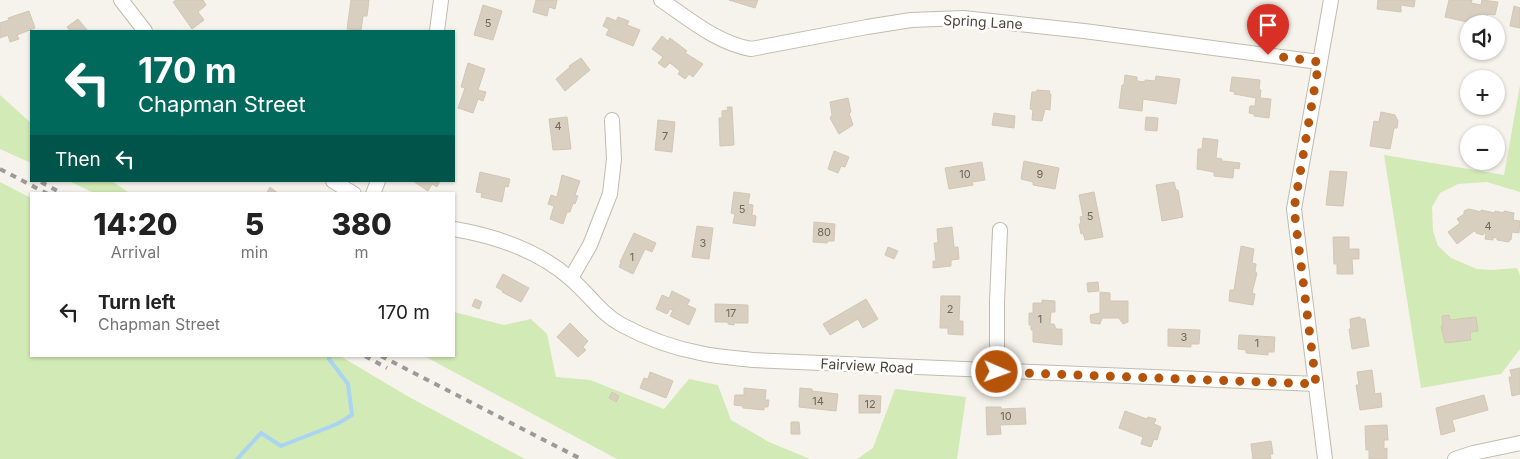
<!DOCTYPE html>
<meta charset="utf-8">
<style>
:root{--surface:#fff;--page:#f2f2f2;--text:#222;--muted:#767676}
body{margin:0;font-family:Inter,sans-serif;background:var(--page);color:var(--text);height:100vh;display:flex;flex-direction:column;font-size:19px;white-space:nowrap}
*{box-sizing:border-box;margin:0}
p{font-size:16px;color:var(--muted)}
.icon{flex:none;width:28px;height:28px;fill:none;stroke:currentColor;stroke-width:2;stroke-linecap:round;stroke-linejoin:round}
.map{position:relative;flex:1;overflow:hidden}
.panel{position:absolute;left:30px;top:192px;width:425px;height:165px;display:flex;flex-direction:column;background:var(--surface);border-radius:0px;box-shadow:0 1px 4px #0004}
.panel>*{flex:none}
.top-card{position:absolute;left:30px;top:30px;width:425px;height:152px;border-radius:0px;box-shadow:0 1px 4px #0004;background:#00695c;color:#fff;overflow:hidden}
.buttons{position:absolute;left:1460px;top:15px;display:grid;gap:10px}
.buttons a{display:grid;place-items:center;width:45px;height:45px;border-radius:50%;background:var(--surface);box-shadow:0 1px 4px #0004;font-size:25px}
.pin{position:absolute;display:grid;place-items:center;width:42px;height:42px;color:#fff;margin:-51px -21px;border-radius:50% 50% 50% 0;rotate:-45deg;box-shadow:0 0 5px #0007}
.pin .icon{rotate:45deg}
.me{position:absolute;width:55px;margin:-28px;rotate:92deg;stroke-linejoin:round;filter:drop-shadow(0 0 4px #0008)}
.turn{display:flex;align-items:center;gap:18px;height:105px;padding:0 25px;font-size:22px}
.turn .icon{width:65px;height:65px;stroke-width:2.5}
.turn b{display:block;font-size:35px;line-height:42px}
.then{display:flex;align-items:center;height:48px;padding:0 25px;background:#0003;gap:10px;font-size:19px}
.eta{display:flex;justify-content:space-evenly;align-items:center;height:85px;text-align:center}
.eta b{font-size:30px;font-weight:800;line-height:35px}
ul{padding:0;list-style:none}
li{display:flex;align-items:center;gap:15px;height:70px;padding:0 25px}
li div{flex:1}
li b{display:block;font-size:19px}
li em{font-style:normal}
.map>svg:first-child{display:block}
.green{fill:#d2eab5}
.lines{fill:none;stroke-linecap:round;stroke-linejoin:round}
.stream{stroke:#a9d4f2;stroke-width:4}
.building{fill:#d8cfc1;stroke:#d3c7b4}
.minor-casing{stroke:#c2bbae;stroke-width:16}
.minor{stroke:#fff;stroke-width:14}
.rail{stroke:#9a9a9a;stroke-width:4;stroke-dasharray:6 6;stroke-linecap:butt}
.route{stroke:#b45309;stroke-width:9;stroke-dasharray:0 16.2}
.labels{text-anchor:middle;stroke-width:5;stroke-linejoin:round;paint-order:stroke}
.number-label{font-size:11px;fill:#6e675b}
.street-label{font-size:14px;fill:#4b4439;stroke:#fff}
</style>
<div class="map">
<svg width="1520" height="459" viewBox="0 0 1520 459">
<rect width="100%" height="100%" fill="#f6f3ec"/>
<g class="green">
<path d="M1520,85V192L1487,182L1458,184L1440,193L1432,207L1433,231L1438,246L1451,258L1477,269L1491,270L1517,268L1520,276V349L1501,374L1421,388L1384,155L1504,175Z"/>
<path d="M0,95L31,123V163L0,149Z"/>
<path d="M69,181H112L131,194H96Z"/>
<path d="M0,182L31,198V356H340L409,397L525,459H0Z"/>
<path d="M454,312L504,325L531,319L547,334L556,377L590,380L664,409L689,379L718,385L731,420L769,442L810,459H617L424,356H454Z"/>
<path d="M895,389L966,397L957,459H857L873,448Z"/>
</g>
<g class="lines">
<path class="stream" d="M237,459L261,433L281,446L337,424L352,415L348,384L329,359V356"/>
</g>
<g class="building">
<path d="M176,0H203L206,5L198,12L204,20L192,29L173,2Z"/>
<path d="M351,0H369L367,16H363L361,30L347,29Z"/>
<path d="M536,0H557L555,9L549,7L547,16L533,12Z"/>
<path d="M729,0H758L755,8Z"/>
<path d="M1378,0H1415L1414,7L1401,5V12L1377,9Z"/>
<path d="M1449,0H1472L1471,3L1481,5L1482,0L1498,2L1495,15L1488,14L1485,24H1476L1445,17Z"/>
<path d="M483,5L502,11L493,40L474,35Z"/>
<path d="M1514,6L1520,8V28L1510,26Z"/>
<path d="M29,11L35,28L17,35L19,39L10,42L8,35L0,38V23L9,20L8,18Z"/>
<path d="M607,17L616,21L618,17L629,21L627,25L640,30L633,46L606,35L609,29L603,26Z"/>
<path d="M78,19L88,31H70L67,27Z"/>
<path d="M662,36L668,41L670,38L687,51L685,53L703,64L693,77L689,74L685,79L678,74L680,71L670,63L665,68L658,63L663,57L652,49Z"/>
<path d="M581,58L590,70L565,91L556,79L570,67L569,66Z"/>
<path d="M468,63L485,69L478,90L486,92L483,101L478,99L473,113L458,108L465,88L461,87Z"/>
<path d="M1125,75L1137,77V81L1145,82V80L1155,81L1156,76L1180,79L1176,104L1143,99L1142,111L1119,108L1122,85H1124Z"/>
<path d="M1232,77L1260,80L1259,90H1261L1260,98L1271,99L1269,118L1254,116V114L1249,113L1250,106H1255L1256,98L1234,94L1235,92L1230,91Z"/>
<path d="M1037,90L1050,91L1049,94H1051L1050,110L1045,109L1042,121L1032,120L1033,110L1030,109L1032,92H1036Z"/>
<path d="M848,98L851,112L849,113L853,125L839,134L830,118L832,115L830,102Z"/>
<path d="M727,107H732L734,145L720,146L719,118H722V111L728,110Z"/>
<path d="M1381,112L1395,115L1398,121L1397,128H1394L1390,149L1370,146L1374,121L1379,122Z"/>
<path d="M994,113L1015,116L1014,128L992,125Z"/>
<path d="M567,117L571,149L553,150L549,119Z"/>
<path d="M1146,117L1158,118L1157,131L1145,130Z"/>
<path d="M658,120L675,122L672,152L655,150Z"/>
<path d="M1203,138L1218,140L1216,158L1222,159V161L1240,163L1239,169L1234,168L1233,178L1214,176V172L1197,169L1198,149H1202Z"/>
<path d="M834,151L849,157L845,167L841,166L838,173L828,169Z"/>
<path d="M1024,161L1059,168L1055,189L1033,185V182L1021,179Z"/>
<path d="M982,162L985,180L972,182L973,185L949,189L945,168Z"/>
<path d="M1330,171L1347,172L1343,206L1326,205Z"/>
<path d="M480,172L510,179L508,187L505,186L502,202L481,197L482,193L476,192Z"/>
<path d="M562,175L580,181L575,195L578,196L575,204L573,203L570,212H567L563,224L550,219L554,206L548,204L551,195L557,197Z"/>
<path d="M413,181H440L437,187L432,184L428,191Z"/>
<path d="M1174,182L1176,190H1178L1183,217L1162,221L1156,185Z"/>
<path d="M270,187L279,194H266Z"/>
<path d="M734,192L750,194L748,204L753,205L752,215L756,216L755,226L733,223L735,214L731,213Z"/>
<path d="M1094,192L1103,237L1085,240L1083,233L1081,234L1079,224H1081L1080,217L1083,216L1079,195Z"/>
<path d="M1469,209L1481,212V210L1495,213V211L1504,213V211L1514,213L1513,220L1520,221L1519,233L1512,232L1511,240H1509V242L1497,240V238L1493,237V240L1485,239L1486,233H1484L1483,235L1476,233V231H1474L1457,244L1448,232L1460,223L1457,219L1464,214V211Z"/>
<path d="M814,222L835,224L834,241H828L827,243L813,242Z"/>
<path d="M697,226L713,228L709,259L692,257Z"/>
<path d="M952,227L954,247H958L959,259L951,260V266L933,268V261H936L934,243H938L937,229Z"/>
<path d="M634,233L656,243L652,252L645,249L633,274L619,267L621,262H620Z"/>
<path d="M1333,237H1349V249H1359V259H1352L1353,274H1337V264H1334Z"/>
<path d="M1241,246L1254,249L1252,263L1256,264L1255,272L1257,273L1252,293L1255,294L1253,305L1229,301L1230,290H1234Z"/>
<path d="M888,247L898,251L894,259L885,255Z"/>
<path d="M503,274L529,288L521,302L502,292L503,291L496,287Z"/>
<path d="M1098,282L1099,291L1088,292L1087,283Z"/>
<path d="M672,291L690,300L687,305L696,309L689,325L670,316L673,310L670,309L667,314L656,309L662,295L669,298Z"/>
<path d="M1100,292L1110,293V301H1128V322L1123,324L1119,318H1102L1100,324L1091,323L1090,315L1100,313Z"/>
<path d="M941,296H960L959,321H963V335L948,334V328H940Z"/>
<path d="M475,299L482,302L479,309L472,306Z"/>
<path d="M866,299L878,319L863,328L858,319L830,335L823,324Z"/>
<path d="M1042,300L1055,301V312H1051L1050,324H1054L1056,329H1062V345L1033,342V330H1031V325H1029V313H1033V303H1042Z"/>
<path d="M715,304L748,305V323H734V325L728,324V322H715Z"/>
<path d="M1449,315L1450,320L1476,317L1478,331L1470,332L1471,340L1445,343L1441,326H1443L1442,316Z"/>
<path d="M1360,317L1361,319H1365L1369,346L1352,349L1349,329H1351L1350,319Z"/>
<path d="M570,323L588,341L583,347L586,350L578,357L557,337Z"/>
<path d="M1168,329L1200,330L1199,344H1191V347L1168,346Z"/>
<path d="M1239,335L1275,337L1274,352H1268V355L1246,353V350L1238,349Z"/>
<path d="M1520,368V394L1512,396L1509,377H1512L1510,370Z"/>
<path d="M1372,370L1375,394L1381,393L1382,407L1360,410L1356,385H1359L1357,372Z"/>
<path d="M650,372L673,381L666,398L640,388L644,378L648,379Z"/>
<path d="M744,388L766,390L765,400H769L768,407H764V410L743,408V406L734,405L735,395H744Z"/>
<path d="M800,388L812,389V391L838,394L836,411L799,407Z"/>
<path d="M612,392L619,396L616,402L609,398Z"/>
<path d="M859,395L881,396L880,413H859Z"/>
<path d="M1484,395L1488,410L1452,420L1455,431L1441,435L1436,408Z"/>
<path d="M986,407H1001V409L1025,408L1026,424L1000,425L1001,434L987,435Z"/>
<path d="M1125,411L1147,419L1148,417L1156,419L1154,424L1161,427L1157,440L1154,439L1151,447L1141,444L1143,437L1119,428Z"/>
<path d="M791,422H799L800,434H791Z"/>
<path d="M1387,425L1388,440H1384V449L1387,448V459H1369V450H1366L1365,426Z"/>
<path d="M1271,441L1273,454H1270L1271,459H1253L1251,444Z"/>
</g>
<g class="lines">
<defs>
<g id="minor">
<path d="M121,0L145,31"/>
<path d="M661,0C689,19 717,43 751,49L867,27L911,20L963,18L1084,31L1319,62"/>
<path d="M437,31L441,0"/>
<path d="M333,181L354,194"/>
<path d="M373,194L378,181"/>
<path d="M454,229C495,236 539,251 571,279C589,294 601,314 622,325C646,338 674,348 700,353C717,357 736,358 753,360L1316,384"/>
<path d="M571,278L590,245L610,194L614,159L612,120"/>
<path d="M997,372V302L1000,230"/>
<path d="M1325,459L1294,209L1331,0"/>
<path d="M1455,459L1473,453L1520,443"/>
</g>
</defs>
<use href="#minor" class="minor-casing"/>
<use href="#minor" class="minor"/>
<g class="rail">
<path d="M0,169L48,194"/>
<path d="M41,182L63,194"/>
<path d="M365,356L387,368"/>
<path d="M381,356L581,459"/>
</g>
</g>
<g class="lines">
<path class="route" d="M997,372L1316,384L1294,209L1319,62L1268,55"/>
</g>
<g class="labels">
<g class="number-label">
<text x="488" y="27">5</text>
<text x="558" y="130">4</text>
<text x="665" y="140">7</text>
<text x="965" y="178">10</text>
<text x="1040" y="178">9</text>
<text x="742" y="213">5</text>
<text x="1090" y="220">5</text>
<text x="1488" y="230">4</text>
<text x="824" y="236">80</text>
<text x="703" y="247">3</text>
<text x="632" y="261">1</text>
<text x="950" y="313">2</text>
<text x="731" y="317">17</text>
<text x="1040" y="323">1</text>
<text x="1184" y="341">3</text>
<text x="1257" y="347">1</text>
<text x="818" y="405">14</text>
<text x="870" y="408">12</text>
<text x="1006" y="420">10</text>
</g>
<g class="street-label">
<text transform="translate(983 22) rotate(3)" y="5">Spring Lane</text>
<text transform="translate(867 366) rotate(3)" y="5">Fairview Road</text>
</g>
</g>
</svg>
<div class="buttons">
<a><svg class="icon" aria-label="sound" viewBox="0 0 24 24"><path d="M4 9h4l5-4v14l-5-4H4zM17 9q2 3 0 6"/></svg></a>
<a>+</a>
<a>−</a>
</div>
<div class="pin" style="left:1268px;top:55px;background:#d93025"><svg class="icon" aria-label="arrive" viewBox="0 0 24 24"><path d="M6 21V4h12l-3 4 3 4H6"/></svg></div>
<svg class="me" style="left:997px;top:372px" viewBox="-20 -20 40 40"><circle r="17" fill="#b45309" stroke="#fff" stroke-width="3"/><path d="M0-11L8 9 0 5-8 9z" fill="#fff"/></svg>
<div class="top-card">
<div class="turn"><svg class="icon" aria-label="left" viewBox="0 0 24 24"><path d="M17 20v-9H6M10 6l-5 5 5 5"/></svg><div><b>170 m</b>Chapman Street</div></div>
<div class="then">Then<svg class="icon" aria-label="left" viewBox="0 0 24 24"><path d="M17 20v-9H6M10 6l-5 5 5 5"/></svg></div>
</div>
<section class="panel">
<div class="eta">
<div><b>14:20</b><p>Arrival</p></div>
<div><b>5</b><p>min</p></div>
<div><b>380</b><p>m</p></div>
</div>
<ul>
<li><svg class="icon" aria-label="left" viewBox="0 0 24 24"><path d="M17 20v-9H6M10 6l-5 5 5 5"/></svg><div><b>Turn left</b><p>Chapman Street</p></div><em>170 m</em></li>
</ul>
</section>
</div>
